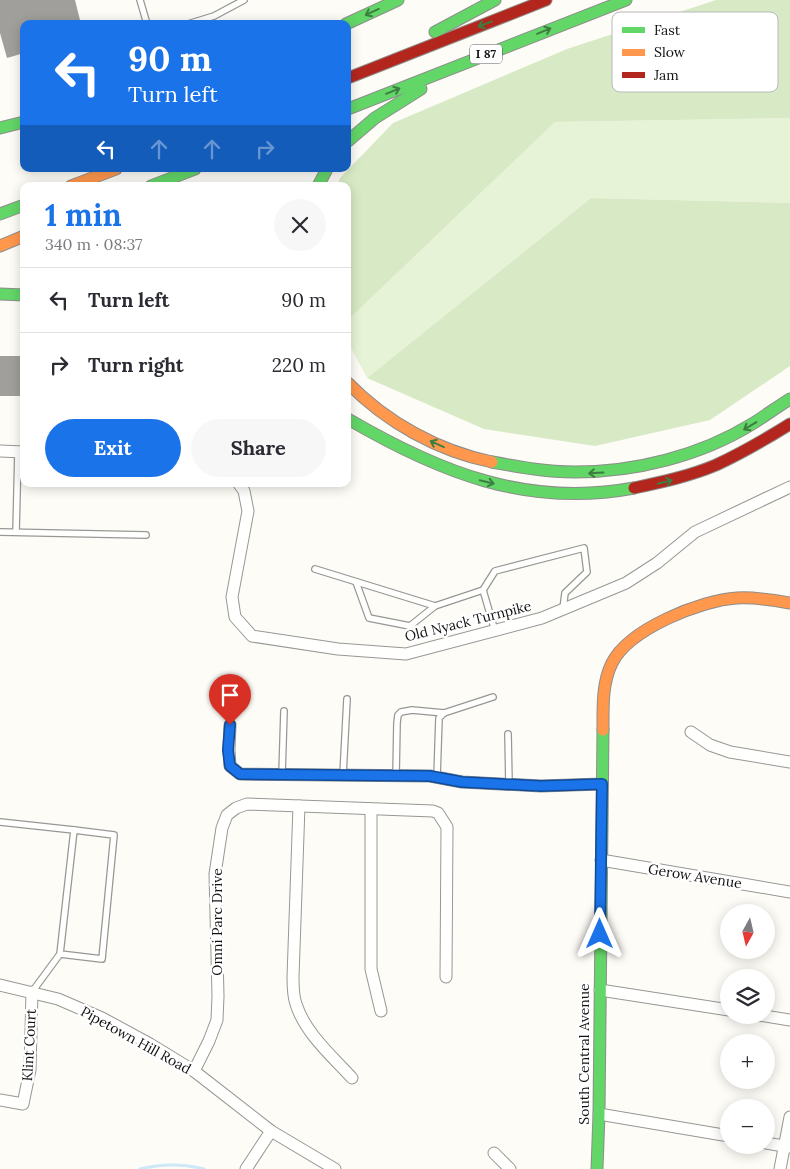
<!DOCTYPE html>
<meta charset="utf-8">
<style>
:root{--surface:#fff;--page:#f7f7f7;--text:#2b2b33;--muted:#7c7c81;--line:#e1e1e2;--accent:#1a73e8}
body{margin:0;font-family:Lora,serif;background:var(--page);color:var(--text);height:100vh;display:flex;flex-direction:column;font-size:19px;white-space:nowrap}
*{box-sizing:border-box;margin:0}
p{font-size:16px;color:var(--muted)}
.icon{flex:none;width:28px;height:28px;fill:none;stroke:currentColor;stroke-width:2;stroke-linecap:round;stroke-linejoin:round}
.map{position:relative;flex:1;overflow:hidden}
.details{position:absolute;left:20px;top:182px;width:331px;height:305px;display:flex;flex-direction:column;background:var(--surface);border-radius:10px;box-shadow:0 2px 12px #0003}
.details>*{flex:none}
.banner{position:absolute;left:20px;top:20px;width:331px;height:152px;border-radius:10px;box-shadow:0 2px 12px #0003;background:#1a73e8;color:#fff;overflow:hidden}
.needle{width:32px;rotate:188deg}
.tools{position:absolute;left:720px;top:904px;display:grid;gap:10px}
.tools a{display:grid;place-items:center;width:55px;height:55px;border-radius:50%;background:var(--surface);box-shadow:0 2px 12px #0003;font-size:25px}
.pin{position:absolute;display:grid;place-items:center;width:42px;height:42px;color:#fff;margin:-51px -21px;border-radius:50% 50% 50% 0;rotate:-45deg;box-shadow:0 0 5px #0007}
.pin .icon{rotate:45deg}
.me{position:absolute;width:55px;margin:-28px;rotate:0deg;stroke-linejoin:round;filter:drop-shadow(0 0 4px #0008)}
.turn{display:flex;align-items:center;gap:18px;height:105px;padding:0 25px;font-size:22px}
.turn .icon{width:65px;height:65px;stroke-width:2.5}
.turn b{display:block;font-size:35px;line-height:42px}
.lanes{display:flex;align-items:center;height:48px;padding:0 25px;background:#0003;justify-content:center;gap:25px;direction:ltr}
.lanes .off{opacity:.35}
.round{display:grid;place-items:center;flex:none;width:52px;height:52px;border-radius:26px;background:var(--page)}
.summary{display:flex;align-items:center;justify-content:space-between;height:85px;padding:0 25px}
h1{font-size:30px;font-weight:700;line-height:38px;color:var(--accent)}
.button{display:flex;gap:10px;margin-top:auto;padding:10px 25px}
.button a{flex:1;height:58px;border-radius:30px;background:var(--accent);color:#fff;font-size:20px;font-weight:700;line-height:58px;text-align:center}
.button a+a{background:var(--page);color:var(--text)}
ul{padding:0;list-style:none}
li{display:flex;align-items:center;gap:15px;height:65px;padding:0 25px;border-top:1px solid var(--line)}
li div{flex:1}
li b{display:block;font-size:19px}
li em{font-style:normal}
.map>svg:first-child{display:block}
.green{fill:#e7f3d7}
.forest{fill:#d8eac5}
.lines{fill:none;stroke-linecap:round;stroke-linejoin:round}
.stream{stroke:#cde8f7;stroke-width:3}
.building{fill:#a19f9c}
.lane-casing{stroke:#979795;stroke-width:8}
.street-casing{stroke:#979795;stroke-width:13}
.fast-casing{stroke:#8e8d8b;stroke-width:13}
.slow-casing{stroke:#8e8d8b;stroke-width:13}
.jam-casing{stroke:#8e8d8b;stroke-width:13}
.lane{stroke:#fffffe;stroke-width:5.5}
.street{stroke:#fffffe;stroke-width:11}
.fast{stroke:#63d668;stroke-width:11}
.slow{stroke:#ff974d;stroke-width:11}
.jam{stroke:#b3261e;stroke-width:11}
.oneway{stroke:#3e7d41}
.route-casing{stroke:#114b97;stroke-width:12}
.route{stroke:#1a73e8;stroke-width:9}
.labels{text-anchor:middle;stroke-width:5;stroke-linejoin:round;paint-order:stroke}
.shield{fill:#fff;stroke:#585858;stroke-width:1}
.shield-label{font-size:12px;font-weight:bold;fill:#111}
.street-label{font-size:14px;fill:#111;stroke:#fff}
.key{fill:#fff;stroke:#b8b8b8;stroke-width:1}
.key-label{font-size:14px;fill:#111}
</style>
<div class="map">
<svg width="790" height="1169" viewBox="0 0 790 1169">
<rect width="100%" height="100%" fill="#fdfcf7"/>
<path class="green" d="M790,118V203L591,198L367,378L348,342V320L555,122Z"/>
<g class="forest">
<path d="M716,0H790V118L555,122L348,320V186H337L340,178L393,123L567,49Z"/>
<path d="M591,198L790,203V366L710,420L595,446L484,429L367,378Z"/>
</g>
<g class="lines">
<path class="stream" d="M140,1169C161,1164 184,1164 204,1169"/>
</g>
<g class="building">
<path d="M0,0H75L81,24H24V53L7,58L0,33Z"/>
<rect x="0" y="356" width="24" height="40"/>
</g>
<g class="lines">
<defs>
<g id="lane">
<path d="M140,0L147,24"/>
<path d="M188,24L214,16L244,0"/>
<path d="M0,532L146,535"/>
<path d="M16,532L18,452"/>
<path d="M315,569L435,606L483,590L495,631"/>
<path d="M356,582L369,618L410,626L435,606"/>
<path d="M483,590L495,571L584,548L587,572L565,593L563,609"/>
<path d="M508,734L509,784"/>
<path d="M282,775L284,711"/>
<path d="M343,775L347,699"/>
<path d="M396,776L397,723L398,715L401,712L412,710L444,713"/>
<path d="M437,777L439,718L444,713L493,697"/>
<path d="M0,822L74,830"/>
<path d="M32,992L60,954L74,830L114,835L102,959L60,954"/>
</g>
<g id="street">
<path d="M0,451L24,452"/>
<path d="M239,484L244,491L248,511L232,597L235,617L252,636L338,649L406,654L542,618L626,583L657,563L695,532L790,487"/>
<path d="M230,725L229,750L230,766L240,774L430,776L462,782L541,786L602,784"/>
<path d="M691,732L710,745L730,752L790,762"/>
<path d="M299,806L293,977C293,986 293,996 296,1004C305,1033 332,1056 352,1078"/>
<path d="M371,809V969L381,1011"/>
<path d="M601,860L790,892"/>
<path d="M0,985L58,999L102,1018L150,1044L194,1071L271,1131L335,1169"/>
<path d="M600,990L729,1010"/>
<path d="M759,1015L790,1020"/>
<path d="M194,1071L209,1041L217,1020L218,996L215,874L222,828L227,815L236,808L247,804L433,811L438,813L447,827L446,977"/>
<path d="M0,1100L23,1104L30,1070L32,992"/>
<path d="M599,1114L729,1136"/>
<path d="M766,1143L790,1147"/>
<path d="M494,1153L510,1169"/>
<path d="M246,1169L271,1131"/>
<path d="M780,1169L790,1117"/>
</g>
<g id="fast">
<path d="M346,24L398,0"/>
<path d="M435,32L495,0"/>
<path d="M348,109L626,0"/>
<path d="M0,128L24,122"/>
<path d="M348,141L375,118L421,89"/>
<path d="M151,186L195,169"/>
<path d="M318,186L327,169"/>
<path d="M0,214L24,205"/>
<path d="M0,294L24,295"/>
<path d="M348,419C439,472 527,508 634,488"/>
<path d="M492,462C519,467 546,472 575,472C635,472 700,456 752,424C765,416 777,407 790,399"/>
<path d="M597,1169L599,1114L603,730"/>
</g>
<g id="slow">
<path d="M71,186L116,169"/>
<path d="M0,246L24,236"/>
<path d="M348,383C386,422 438,451 492,462"/>
<path d="M603,730C603,707 602,683 612,663C629,629 701,600 737,598C755,597 773,600 790,603"/>
</g>
<g id="jam">
<path d="M348,78L546,0"/>
<path d="M634,488C662,482 690,476 716,465C742,453 766,439 790,424"/>
</g>
</defs>
<use href="#lane" class="lane-casing"/>
<use href="#street" class="street-casing"/>
<use href="#fast" class="fast-casing"/>
<use href="#slow" class="slow-casing"/>
<use href="#jam" class="jam-casing"/>
<use href="#lane" class="lane"/>
<use href="#street" class="street"/>
<use href="#fast" class="fast"/>
<use href="#slow" class="slow"/>
<use href="#jam" class="jam"/>
</g>
<defs><path id="oneway-shaft" d="M-6 0H5M1.5-3L5.5 0L1.5 3" fill="none" stroke-width="1.6" stroke-linecap="round" stroke-linejoin="round" transform="scale(1.25)"/></defs>
<g class="oneway">
<use href="#oneway-shaft" transform="translate(372 12) rotate(155)"/>
<use href="#oneway-shaft" transform="translate(485 24) rotate(159)"/>
<use href="#oneway-shaft" transform="translate(544 31) rotate(-22)"/>
<use href="#oneway-shaft" transform="translate(393 91) rotate(-22)"/>
<use href="#oneway-shaft" transform="translate(750 426) rotate(149)"/>
<use href="#oneway-shaft" transform="translate(437 444) rotate(-156)"/>
<use href="#oneway-shaft" transform="translate(596 473) rotate(177)"/>
<use href="#oneway-shaft" transform="translate(487 482) rotate(14)"/>
<use href="#oneway-shaft" transform="translate(665 482) rotate(-14)"/>
</g>
<g class="lines">
<defs>
<path id="route" d="M230,725L228,750L230,766L240,774L430,776L462,782L541,786L602,784L600,934"/>
</defs>
<use href="#route" class="route-casing"/>
<use href="#route" class="route"/>
</g>
<g class="labels">
<rect class="shield" x="470" y="44.5" width="32" height="19" rx="4"/>
<g class="shield-label">
<text x="486" y="58">I 87</text>
</g>
<g class="street-label">
<text transform="translate(468 621) rotate(-14)" y="5">Old Nyack Turnpike</text>
<text transform="translate(695 876) rotate(9)" y="5">Gerow Avenue</text>
<text transform="translate(217 922) rotate(-90)" y="5">Omni Parc Drive</text>
<text transform="translate(136 1040) rotate(29)" y="5">Pipetown Hill Road</text>
<text transform="translate(29 1045) rotate(-87)" y="5">Klint Court</text>
<text transform="translate(584 1054) rotate(-90)" y="5">South Central Avenue</text>
</g>
</g>
<rect x="612" y="12" width="166" height="80" rx="8" class="key"/>
<rect x="622" y="27" width="23" height="6" fill="#63d668"/>
<rect x="622" y="49" width="23" height="7" fill="#ff974d"/>
<rect x="622" y="72" width="23" height="6" fill="#b3261e"/>
<g class="key-label">
<text x="654" y="35">Fast</text>
<text x="654" y="57">Slow</text>
<text x="654" y="80">Jam</text>
</g>
</svg>
<div class="tools">
<a><svg class="needle" viewBox="-14 -14 28 28"><path d="M0-13l5 13h-10z" fill="#e53935"/><path d="M0 13l5-13h-10z" fill="#7c7c81"/></svg></a>
<a><svg class="icon" aria-label="layers" viewBox="0 0 24 24"><path d="M12 4l9 5-9 5-9-5zM3 14l9 5 9-5"/></svg></a>
<a>+</a>
<a>−</a>
</div>
<div class="pin" style="left:230px;top:725px;background:#d93025"><svg class="icon" aria-label="arrive" viewBox="0 0 24 24"><path d="M6 21V4h12l-3 4 3 4H6"/></svg></div>
<svg class="me" style="left:600px;top:934px" viewBox="-20 -20 40 40"><path d="M0-17L14 15 0 8-14 15z" fill="#1a73e8" stroke="#fff" stroke-width="4"/></svg>
<div class="banner">
<div class="turn"><svg class="icon" aria-label="left" viewBox="0 0 24 24"><path d="M17 20v-9H6M10 6l-5 5 5 5"/></svg><div><b>90 m</b>Turn left</div></div>
<div class="lanes"><svg class="icon" aria-label="left" viewBox="0 0 24 24"><path d="M17 20v-9H6M10 6l-5 5 5 5"/></svg><svg class="icon off" aria-label="ahead" viewBox="0 0 24 24"><path d="M12 20V5M6 11l6-6 6 6"/></svg><svg class="icon off" aria-label="ahead" viewBox="0 0 24 24"><path d="M12 20V5M6 11l6-6 6 6"/></svg><svg class="icon off" aria-label="right" viewBox="0 0 24 24"><path d="M7 20v-9h11M14 6l5 5-5 5"/></svg></div>
</div>
<section class="details">
<div class="summary"><div><h1>1 min</h1><p>340 m · 08:37</p></div><a class="round"><svg class="icon" aria-label="close" viewBox="0 0 24 24"><path d="M6 6l12 12M18 6L6 18"/></svg></a></div>
<ul>
<li><svg class="icon" aria-label="left" viewBox="0 0 24 24"><path d="M17 20v-9H6M10 6l-5 5 5 5"/></svg><div><b>Turn left</b></div><em>90 m</em></li>
<li><svg class="icon" aria-label="right" viewBox="0 0 24 24"><path d="M7 20v-9h11M14 6l5 5-5 5"/></svg><div><b>Turn right</b></div><em>220 m</em></li>
</ul>
<div class="button"><a>Exit</a><a>Share</a></div>
</section>
</div>
